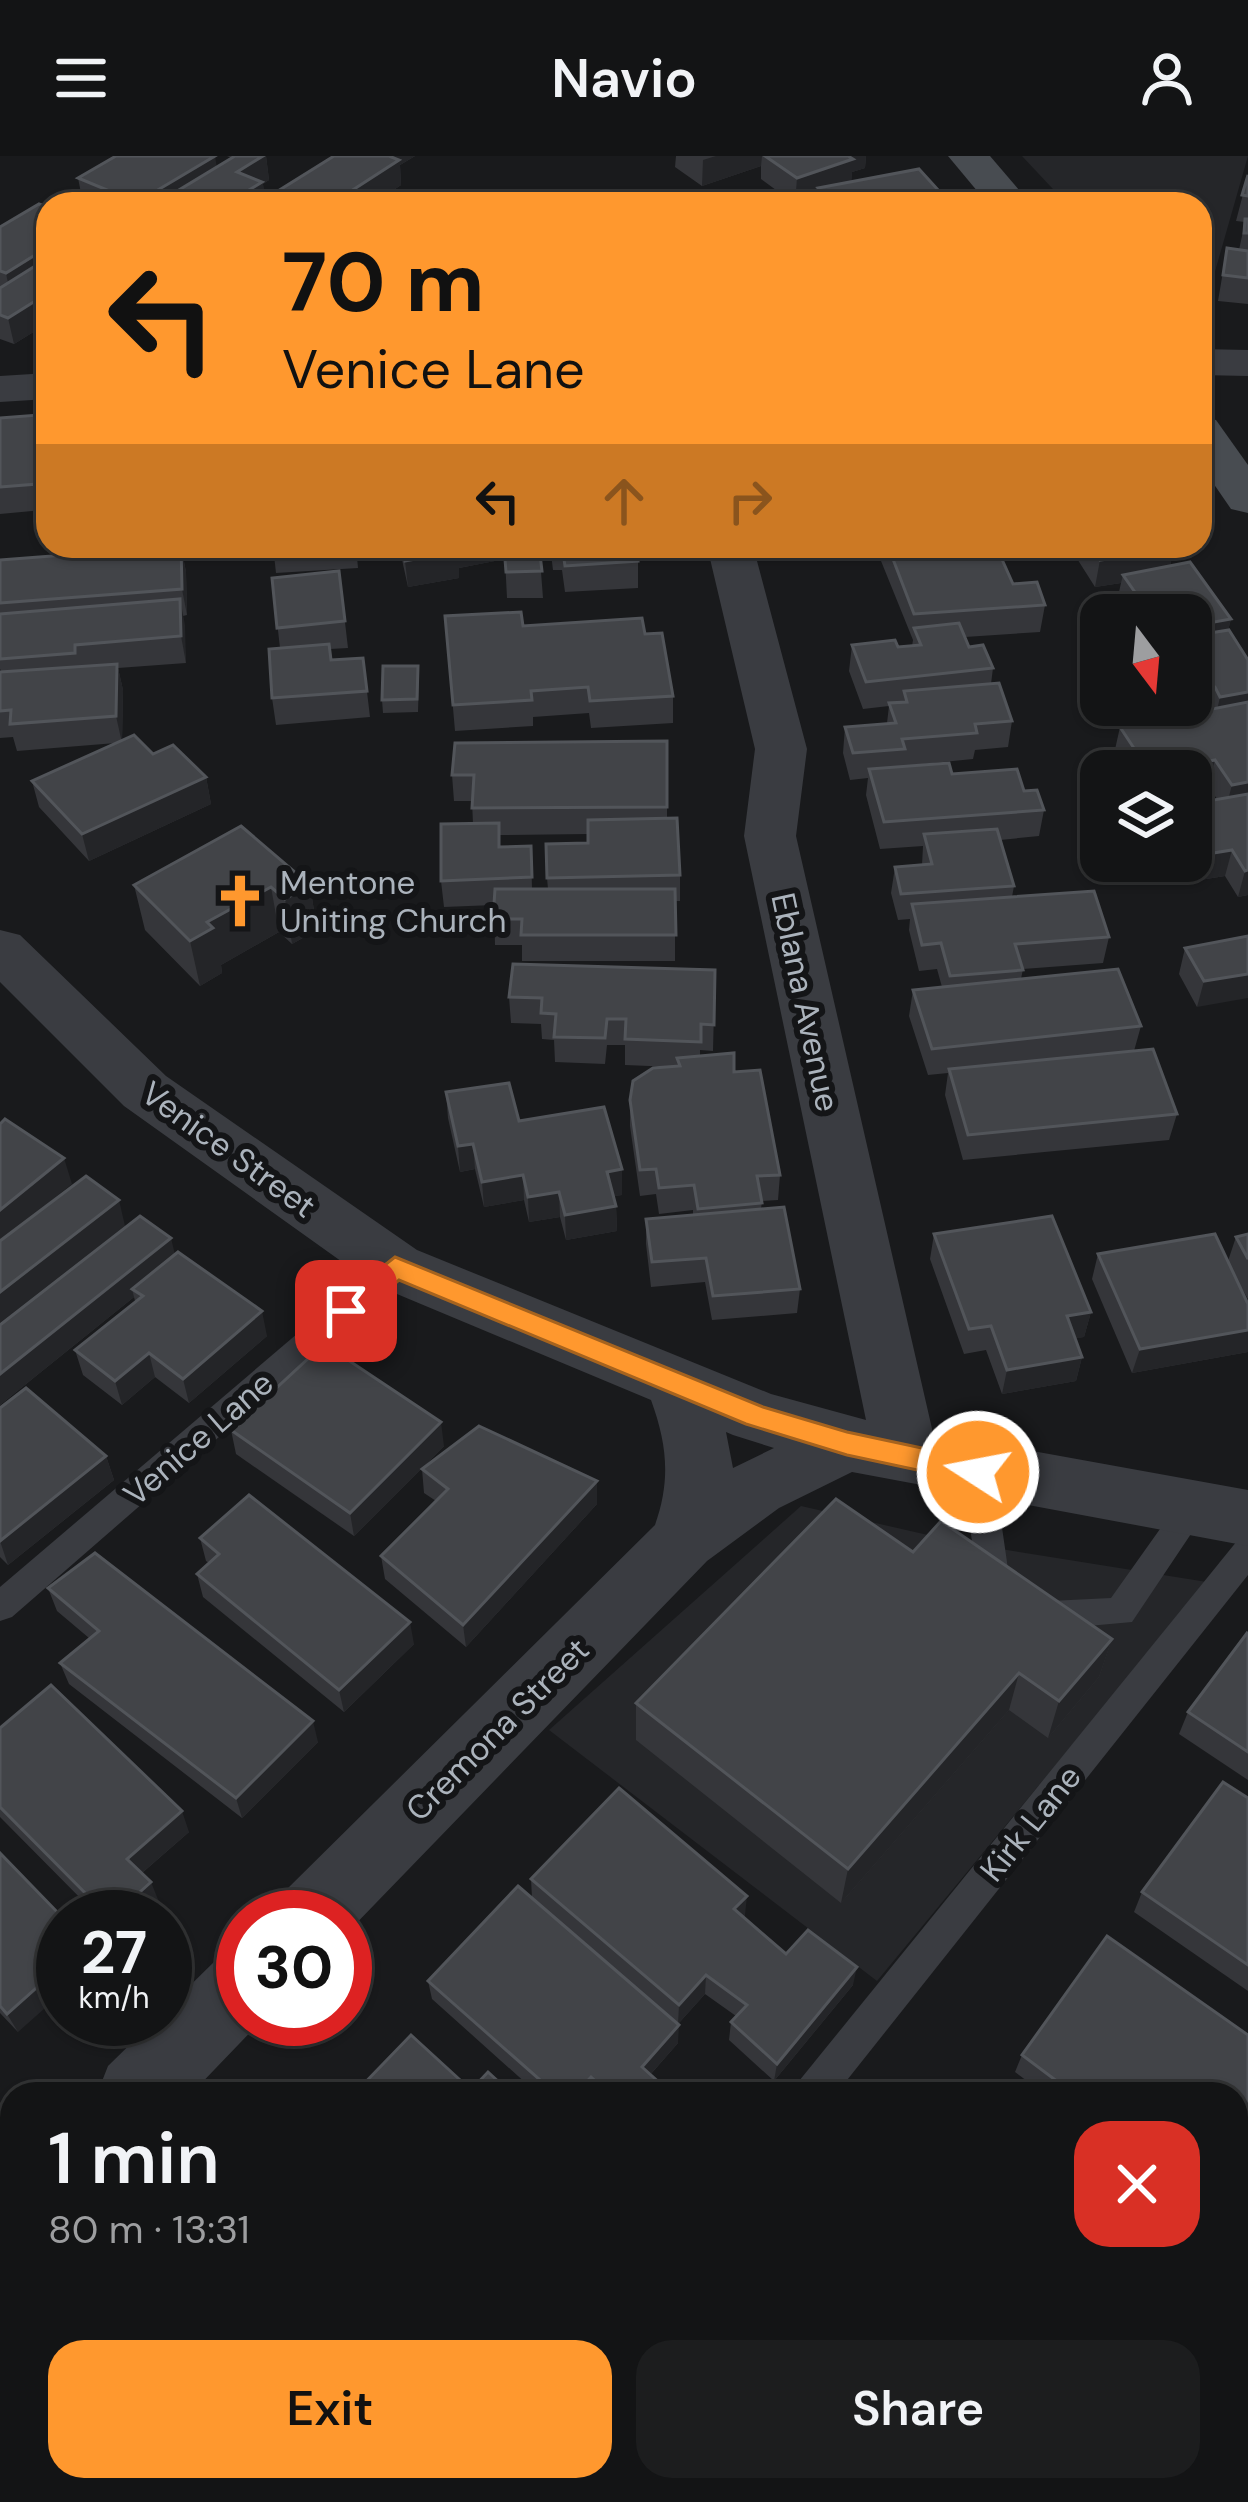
<!DOCTYPE html>
<meta charset="utf-8">
<style>
:root{--surface:#131415;--page:#1c1d1e;--text:#f1f3f6;--muted:#9d9ea0;--line:#323334;--accent:#ff982e}
body{margin:0;font-family:"DM Sans",sans-serif;background:var(--page);color:var(--text);height:100vh;display:flex;flex-direction:column;font-size:45px;white-space:nowrap}
*{box-sizing:border-box;margin:0}
p{font-size:39px;color:var(--muted)}
.icon{flex:none;width:66px;height:66px;fill:none;stroke:currentColor;stroke-width:2;stroke-linecap:round;stroke-linejoin:round}
.map{position:relative;flex:1;overflow:hidden}
.drawer{position:absolute;left:0px;top:1926px;width:1248px;height:420px;display:flex;flex-direction:column;background:var(--surface);border-radius:36px 36px 0 0;box-shadow:0 3px 9px #0004,0 0 0 3px var(--line)}
.drawer>*{flex:none}
.banner{position:absolute;left:36px;top:36px;width:1176px;height:366px;border-radius:36px;box-shadow:0 3px 9px #0004,0 0 0 3px var(--line);background:#ff982e;color:#111;overflow:hidden}
.needle{width:78px;rotate:164deg}
.tools{position:absolute;left:1080px;top:438px;display:grid;gap:24px}
.tools a{display:grid;place-items:center;width:132px;height:132px;border-radius:24px;background:var(--surface);box-shadow:0 3px 9px #0004,0 0 0 3px var(--line);font-size:60px}
.speed{position:absolute;left:36px;top:1734px;display:flex;gap:24px;font-size:60px;font-weight:700;text-align:center}
.speed>*{display:grid;place-content:center;width:156px;height:156px;border-radius:50%;background:var(--surface);box-shadow:0 3px 9px #0004,0 0 0 3px var(--line);line-height:1}
.speed small{font-size:30px;font-weight:400}
.speed .limit{border:18px solid #d22;background:#fff;color:#111}
.pin{position:absolute;display:grid;place-items:center;width:102px;height:102px;color:#fff;margin:-51px;border-radius:24px;box-shadow:0 6px 18px #0006}
.me{position:absolute;width:132px;margin:-66px;rotate:281deg;stroke-linejoin:round;filter:drop-shadow(0 0 9px #0008)}
.turn{display:flex;align-items:center;gap:42px;height:252px;padding:0 48px;font-size:54px}
.turn .icon{width:156px;height:156px;stroke-width:2.5}
.turn b{display:block;font-size:84px;line-height:102px}
.lanes{display:flex;align-items:center;height:114px;padding:0 48px;background:#0003;justify-content:center;gap:60px;direction:ltr}
.lanes .off{opacity:.35}
.round{display:grid;place-items:center;flex:none;width:126px;height:126px;border-radius:36px;background:var(--page)}
.head{display:flex;align-items:center;justify-content:space-between;height:204px;padding:0 48px}
h1{font-size:72px;font-weight:600;line-height:90px}
.button{display:flex;gap:24px;margin-top:auto;padding:24px 48px}
.button a{flex:1;height:138px;border-radius:36px;background:var(--accent);color:#111;font-size:48px;font-weight:600;line-height:138px;text-align:center}
.button a+a{background:var(--page);color:var(--text)}
header{display:flex;justify-content:space-between;align-items:center;height:156px;padding:0 48px;background:var(--surface);font-size:54px;font-weight:600}
.map>svg:first-child{display:block}
.built{fill:#252629}
.lines{fill:none;stroke-linecap:round;stroke-linejoin:round}
.lane{fill:#3a3c41;fill-rule:evenodd}
.street{fill:#3a3c41;fill-rule:evenodd}
.secondary{fill:#484c51;fill-rule:evenodd}
.wall{fill:#35363a;fill-rule:evenodd}
.shaded-wall{fill:#242528}
.building{fill:#424448;stroke:#52555a;stroke-width:3}
.route{fill:#ff982e;stroke:#a6631e;stroke-width:3}
.labels{text-anchor:middle;stroke-width:12;stroke-linejoin:round;paint-order:stroke}
.poi-label{font-size:33px;fill:#abb3bc;stroke:#141517;text-anchor:start}
.street-label{font-size:33px;fill:#abb3bc;stroke:#141517}
</style>
<header><svg class="icon" aria-label="menu" viewBox="0 0 24 24"><path d="M4 6h16M4 12h16M4 18h16"/></svg>Navio<svg class="icon" aria-label="person" viewBox="0 0 24 24"><circle cx="12" cy="8" r="4"/><path d="M4 21q1-7 8-7t8 7"/></svg></header>
<div class="map">
<svg width="1248" height="2346" viewBox="0 0 1248 2346">
<rect width="100%" height="100%" fill="#191a1c"/>
<g class="built">
<path d="M1022,0H1248L1200,168V48H1067Z"/>
<path d="M801,1350L963,1387L1207,1426L877,1825L549,1574Z"/>
</g>
<g class="lines">
<g class="lane">
<path d="M395,1100L405,1103L410,1111L405,1119L12,1461L0,1465V1431L385,1103Z"/>
<path d="M978,1303L989,1307L994,1316L1008,1413L1050,1445L1111,1442L1182,1342L1193,1338L1204,1342L1209,1351L1132,1466L1044,1474L982,1430L977,1420L962,1316L967,1307Z"/>
<path d="M1248,1381V1419L836,1938H793L799,1925L1237,1385Z"/>
<path d="M468,2334H515L510,2346H463Z"/>
</g>
<g class="street">
<path d="M1200,193L1248,194V220L1200,219Z"/>
<path d="M48,217V243L0,246V220Z"/>
<path d="M707,390H753L807,593L796,680L933,1277L1248,1334V1390L852,1316L779,1352L707,1405L345,1779V1761H273L284,1736L655,1369C671,1324 667,1288 651,1244L373,1128L124,950L0,826V774L20,779L166,920L417,1094L771,1238L866,1264L744,680L755,593ZM726,1276L733,1279L774,1292L733,1312Z"/>
<path d="M243,1793V1863H263L191,1938H97L108,1910L156,1863H165V1854L216,1804Z"/>
<path d="M12,2022V2111L0,2116V2027Z"/>
</g>
<g class="secondary">
<path d="M948,0H990L1031,48H988Z"/>
<path d="M1200,260L1216,264L1248,309V357L1231,353L1200,308Z"/>
</g>
</g>
<g class="wall">
<path d="M227,0H266L269,24L263,28L265,48L83,47L78,22L217,11L232,2Z"/>
<path d="M334,0H415L400,9L401,29L373,48H279L278,35Z"/>
<path d="M676,0H866L865,12L852,16L851,26L939,35L937,48H817L818,40L795,48L761,23V10L702,30L675,11Z"/>
<path d="M1248,19V148L1218,145L1227,92L1239,94L1245,66L1236,65Z"/>
<path d="M48,51V167L14,188L0,183V71Z"/>
<path d="M0,262L44,285L43,354L0,358Z"/>
<path d="M181,390L186,416L187,459L183,460L186,507L118,512L123,534L122,585L206,621L211,648L89,705L39,651L32,625L116,587L17,595L13,581L0,582V516H2L0,513V404Z"/>
<path d="M273,390H356L358,412L276,417Z"/>
<path d="M399,390H539L543,442H507L505,403L459,412V422L408,431Z"/>
<path d="M550,390H636L638,405V432L565,436L562,414H553Z"/>
<path d="M880,390H996L1013,428L1045,449L1040,476L965,481L969,491L993,512L991,528L1012,565L1008,591L975,594L973,603L903,610L952,618L1024,635L1044,654L1039,680L1000,684L1014,730L1012,741L1109,781L1103,807L1023,813L1021,823L1141,870L1134,895L1177,958L1169,984L963,1004L945,939L948,917L928,919L909,860L913,834L942,831L937,813L919,815L909,774L910,763L898,764L891,737L895,711L922,709L923,690L880,693L866,639L868,622L850,624L843,597L845,571L887,567L889,550L863,553L849,515L852,489L898,491L912,490L913,484L879,400Z"/>
<path d="M1069,390H1172L1174,393L1170,410L1231,463L1228,474L1248,739L1238,741L1225,720L1200,724L1189,705H1191V648L1217,643L1208,630L1191,615H1126L1114,598L1120,571L1166,562L1158,549H1191V459H1127L1117,445L1121,427L1095,431Z"/>
<path d="M339,415L348,492L330,493L331,504L363,502L370,561L276,569L272,542L280,492L272,422Z"/>
<path d="M445,460L523,470L645,478L673,540V567L591,572L589,557L533,561V570L455,575Z"/>
<path d="M419,523L418,556L383,557L382,544Z"/>
<path d="M455,587L667,651V662L680,719V745H675V805H522V789H495L494,749L444,751L441,725L473,668L472,645H454L452,619ZM588,678V687L547,722L548,733H532L531,690L500,691V679Z"/>
<path d="M134,729H310L317,774L292,788L279,776L221,809L222,817L200,830L145,774Z"/>
<path d="M1248,780L1197,851L1179,818L1185,792Z"/>
<path d="M715,814L713,895L700,894V900L734,916L780,1019L778,1044L762,1045L761,1053L800,1133L797,1157L712,1164L705,1126L651,1131L646,1088V1063L693,1059V1054L659,1058L656,1038L640,1040L630,970V944L674,911L625,909V889H607L605,908L555,906L554,884L542,883L541,868L511,867L509,841Z"/>
<path d="M446,936L519,965L622,1013V1039L614,1040L616,1050L617,1075L566,1084L560,1061L529,1066L524,1044L484,1051L475,1013L460,1016L448,962Z"/>
<path d="M934,1078L1091,1156L1084,1181L1075,1182L1082,1201L1076,1225L1002,1238L986,1194L964,1198L930,1103Z"/>
<path d="M1248,1078V1143L1232,1115L1248,1148V1196L1132,1217L1092,1123L1098,1098L1228,1105L1236,1081Z"/>
<path d="M175,1098L267,1180L189,1247L155,1221L122,1249L83,1219L75,1194L135,1145L134,1141L0,1249V1169Z"/>
<path d="M0,1252L106,1300L114,1324L8,1409L0,1401Z"/>
<path d="M231,1274L444,1290L354,1380L236,1298Z"/>
<path d="M422,1313L597,1348L466,1491L385,1423L381,1400L436,1345L424,1337Z"/>
<path d="M200,1382L414,1488L344,1556L203,1441L197,1418L209,1407L206,1405Z"/>
<path d="M913,1396L1112,1483L1099,1521L1048,1582L1009,1554L841,1747L636,1584V1547Z"/>
<path d="M48,1432L318,1586L242,1662L69,1528L60,1507L89,1482L57,1455Z"/>
<path d="M1248,1478V1624L1179,1578L1188,1556Z"/>
<path d="M0,1572L189,1676L142,1717L159,1746L142,1761H99L0,1661Z"/>
<path d="M1248,1642V1835L1134,1756L1142,1736Z"/>
<path d="M0,1697L18,1876L0,1857Z"/>
<path d="M531,1723L745,1759L743,1761L786,1798L853,1829L774,1925L729,1884L731,1866L736,1860L705,1838L678,1868V1887L650,1919L672,1938H538L432,1843L428,1825L532,1742Z"/>
<path d="M1022,1899L1236,1938H1044L1015,1916Z"/>
<path d="M900,2334H1041L1033,2346H915Z"/>
</g>
<g class="shaded-wall">
<path d="M215,0L219,25L174,37L176,48H146V41Z"/>
<path d="M263,0H266L269,24L263,28L265,48H226L237,16Z"/>
<path d="M393,0H415L400,9L401,29L373,48H331L394,7Z"/>
<path d="M716,0H762L761,10L702,30L703,4Z"/>
<path d="M841,0H866L865,12L852,16L851,29L818,32V40L795,48L797,22Z"/>
<path d="M939,35L937,48H870Z"/>
<path d="M48,91V120L11,143L6,117Z"/>
<path d="M48,137V167L14,188L8,162Z"/>
<path d="M38,259L44,285L43,354L37,328Z"/>
<path d="M181,390L186,416L187,459L182,433Z"/>
<path d="M452,390H504L505,403L459,412V422L408,431L405,405Z"/>
<path d="M1174,393L1168,419H1123L1121,427L1095,431L1100,404Z"/>
<path d="M180,443L185,469L186,507L181,480Z"/>
<path d="M1231,463L1224,490L1191,496L1192,470Z"/>
<path d="M117,508L123,534L122,587L116,560Z"/>
<path d="M1215,531L1208,557L1167,564L1170,549H1191V534Z"/>
<path d="M1248,536V562L1214,567L1220,541Z"/>
<path d="M1215,604L1208,630L1191,634V615H1159Z"/>
<path d="M206,621L211,648L89,705L82,678Z"/>
<path d="M1248,626V651L1225,655L1232,629Z"/>
<path d="M1232,694L1225,720L1200,724L1207,698Z"/>
<path d="M1248,714V739L1238,741L1245,715Z"/>
<path d="M310,729L317,774L292,788L285,743Z"/>
<path d="M271,731L279,776L221,809L222,817L200,830L190,785L207,766Z"/>
<path d="M1248,818V842L1197,851L1204,825Z"/>
<path d="M473,988L475,1013L460,1016L458,990Z"/>
<path d="M64,1002L72,1028L0,1086V1054Z"/>
<path d="M622,1013V1039L607,1041V1016Z"/>
<path d="M523,1019L524,1044L484,1051L482,1026Z"/>
<path d="M559,1036L560,1061L529,1066L528,1041Z"/>
<path d="M119,1044L125,1070L0,1167V1136Z"/>
<path d="M616,1050L617,1075L566,1084L565,1059Z"/>
<path d="M171,1082L177,1107L132,1133L134,1141L0,1249V1218Z"/>
<path d="M262,1155L267,1180L189,1247L183,1223Z"/>
<path d="M1091,1156L1084,1181L1060,1185L1067,1160Z"/>
<path d="M1248,1174V1196L1132,1217L1140,1193Z"/>
<path d="M149,1197L155,1221L122,1249L115,1225Z"/>
<path d="M1082,1201L1076,1225L1002,1238L1007,1214Z"/>
<path d="M441,1266L444,1290L354,1380L350,1357Z"/>
<path d="M106,1300L114,1324L8,1409L0,1385Z"/>
<path d="M597,1325V1348L466,1491L463,1469Z"/>
<path d="M410,1466L414,1488L344,1556L339,1534Z"/>
<path d="M1112,1483L1099,1521L1048,1582L1059,1545Z"/>
<path d="M1019,1517L1009,1554L841,1747L848,1713Z"/>
<path d="M313,1565L318,1586L242,1662L236,1642Z"/>
<path d="M182,1655L189,1676L136,1722L127,1703Z"/>
<path d="M151,1726L159,1746L142,1761H112Z"/>
<path d="M747,1740L745,1759L732,1773L734,1753Z"/>
<path d="M63,1808V1836L18,1876L7,1858Z"/>
<path d="M857,1811L853,1829L774,1925L777,1908Z"/>
<path d="M706,1819L705,1838L678,1868L679,1849Z"/>
<path d="M679,1869L678,1887L641,1929L642,1911Z"/>
<path d="M591,1921V1938H575Z"/>
<path d="M108,2334H129L117,2346H97Z"/>
<path d="M411,2334H425L414,2346H400Z"/>
</g>
<g class="building">
<path d="M116,0H215L146,41L153,44L146,48H92L112,36L78,22Z"/>
<path d="M235,0H263L237,16L262,26L226,48H203L174,37Z"/>
<path d="M334,0H389L399,4L331,48H312L278,35Z"/>
<path d="M765,0H848L853,3L797,22Z"/>
<path d="M919,13L939,35L870,48H832L818,32Z"/>
<path d="M1248,19V40L1242,39Z"/>
<path d="M766,43L771,48H741Z"/>
<path d="M39,48L48,51V91L6,117L0,115V71Z"/>
<path d="M1245,63H1248V77H1244Z"/>
<path d="M1227,92L1248,95V122L1223,119Z"/>
<path d="M48,102V137L8,162L0,159V132Z"/>
<path d="M38,259L37,328L0,331V262Z"/>
<path d="M181,390L182,433L0,447V404Z"/>
<path d="M402,390H454L458,395L405,405Z"/>
<path d="M504,390H539L542,415L506,416Z"/>
<path d="M562,390H636L638,405L565,410Z"/>
<path d="M888,390H996L1013,428L1037,426L1045,449L914,458Z"/>
<path d="M1091,390H1172L1174,393L1100,404Z"/>
<path d="M1190,406L1231,463L1192,470L1191,459H1151L1123,419Z"/>
<path d="M339,415L345,465L277,472L272,422Z"/>
<path d="M180,443L181,480L75,489V497L0,503V458Z"/>
<path d="M521,456L523,470L642,462L645,478L662,477L673,540L590,545L588,531L531,535L532,544L453,549L445,460Z"/>
<path d="M959,467L969,491L983,489L993,512L866,526L852,489L895,484L898,491L921,489L914,472Z"/>
<path d="M1229,474L1248,504V536L1220,541L1215,531L1191,534V480Z"/>
<path d="M329,488L331,504L363,502L367,535L272,542L269,493Z"/>
<path d="M117,508L116,560L10,568L11,554L0,555V516Z"/>
<path d="M383,510H418L417,543L382,544Z"/>
<path d="M999,527L1012,565L975,568L977,577L902,583L905,593L853,597L845,571L896,567L889,547L907,546L904,535Z"/>
<path d="M1248,546V626L1232,629L1215,604L1159,615H1149L1120,571Z"/>
<path d="M134,579L153,598L173,589L206,621L82,678L32,625Z"/>
<path d="M667,585V651L472,652L474,619H452L455,587Z"/>
<path d="M949,607L952,618L1017,613L1024,635L1037,634L1044,654L884,666L869,613Z"/>
<path d="M1248,638V714L1245,715L1232,694L1207,698L1191,670V648Z"/>
<path d="M677,662L680,719L547,722L546,688L588,687V664Z"/>
<path d="M499,667V691L531,690L532,721L441,725V668Z"/>
<path d="M241,670L310,729L285,743L271,731L207,766L213,772L190,785L134,729Z"/>
<path d="M997,673L1014,730L901,738L895,711L932,708L924,678Z"/>
<path d="M495,733H675L676,779H521L522,763H493Z"/>
<path d="M1094,735L1109,781L1015,788L1023,814L950,820L941,787L922,789L912,748Z"/>
<path d="M1248,780V818L1204,825L1185,792Z"/>
<path d="M513,808L715,814L714,869L701,868V886L625,883L626,863H607L605,882L554,881L556,858L541,857L542,842L509,841Z"/>
<path d="M1118,813L1141,870L932,893L913,834Z"/>
<path d="M1153,893L1177,958L968,979L949,913Z"/>
<path d="M734,897V916L760,914L780,1019L757,1020L762,1047L698,1053L694,1029L659,1032L656,1013L640,1014L630,944L633,925L653,912L680,910L677,902Z"/>
<path d="M509,927L519,965L604,951L622,1013L607,1016L616,1050L565,1059L559,1036L528,1041L523,1019L482,1026L473,988L458,990L446,936Z"/>
<path d="M5,963L64,1002L0,1054V968Z"/>
<path d="M86,1020L119,1044L0,1136V1085Z"/>
<path d="M784,1051L800,1133L713,1140L706,1102L652,1106L646,1063Z"/>
<path d="M140,1060L171,1082L0,1218V1169Z"/>
<path d="M1052,1060L1091,1156L1067,1160L1082,1201L1007,1214L991,1170L969,1173L934,1078Z"/>
<path d="M1215,1078L1248,1148V1174L1140,1193L1098,1098Z"/>
<path d="M1248,1078V1103L1236,1081Z"/>
<path d="M178,1096L262,1155L183,1223L149,1197L115,1225L75,1194L143,1140L132,1133Z"/>
<path d="M324,1188L441,1266L350,1357L231,1274Z"/>
<path d="M26,1232L106,1300L0,1385V1252Z"/>
<path d="M479,1270L597,1325L463,1469L381,1400L448,1333L422,1313Z"/>
<path d="M249,1339L410,1466L339,1534L197,1418L219,1398L200,1382Z"/>
<path d="M836,1343L913,1396L941,1365L1112,1483L1059,1545L1019,1517L848,1713L636,1547Z"/>
<path d="M95,1397L313,1565L236,1642L60,1507L99,1475L48,1432Z"/>
<path d="M1247,1477L1248,1478V1596L1188,1556Z"/>
<path d="M51,1529L182,1655L127,1703L151,1726L112,1761H109L0,1651V1572Z"/>
<path d="M1223,1626L1248,1642V1809L1142,1736Z"/>
<path d="M619,1632L747,1740L734,1753L786,1798L808,1774L857,1811L777,1908L731,1866L747,1849L706,1819L679,1849L531,1723Z"/>
<path d="M0,1697L63,1762V1808L7,1858L0,1850Z"/>
<path d="M518,1730L679,1869L642,1911L672,1938H610L591,1921L575,1938H556L428,1825Z"/>
<path d="M1107,1780L1248,1879V2033L1236,2052V1938H1074L1022,1899Z"/>
<path d="M411,1879L471,1934L488,1916L512,1938H354Z"/>
<path d="M1028,1927L1042,1938H1019Z"/>
<path d="M1236,2093L1244,2100L1236,2112Z"/>
<path d="M12,2191V2286L0,2272V2204Z"/>
<path d="M55,2334H108L97,2346H66Z"/>
<path d="M187,2334H411L400,2346H197Z"/>
<path d="M919,2334H1041L1033,2346H933Z"/>
<path d="M0,2335L10,2346H0Z"/>
<path d="M809,2335L821,2346H801Z"/>
</g>
<path class="route" d="M395,1101L763,1251L847,1276L978,1304L988,1307L992,1316L988,1324L978,1327L847,1299L746,1268L399,1124L355,1162H336L332,1155L336,1147Z"/>
<defs>
<symbol id="church-bare" viewBox="-9 -9 18 18"><path d="M-1.2-6h2.4v3.5h3.3v2.4h-3.3V6h-2.4V-.1h-3.3v-2.4h3.3Z" fill="#ff982e" stroke="#141517" stroke-width="2.5" paint-order="stroke"/></symbol>
</defs>
<g fill-rule="evenodd">
<use href="#church-bare" x="202" y="707" width="76" height="76"/>
</g>
<g class="labels">
<g class="poi-label">
<text x="280" y="738">Mentone<tspan x="280" dy="38">Uniting Church</tspan></text>
</g>
<g class="street-label">
<text transform="translate(806 846) rotate(78)" y="12">Eblana Avenue</text>
<text transform="translate(229 993) rotate(36)" y="12">Venice Street</text>
<text transform="translate(198 1282) rotate(-41)" y="12">Venice Lane</text>
<text transform="translate(497 1573) rotate(-45)" y="12">Cremona Street</text>
<text transform="translate(1030 1667) rotate(-51)" y="12">Kirk Lane</text>
</g>
</g>
</svg>
<div class="tools">
<a><svg class="needle" viewBox="-14 -14 28 28"><path d="M0-13l5 13h-10z" fill="#e53935"/><path d="M0 13l5-13h-10z" fill="#9d9ea0"/></svg></a>
<a><svg class="icon" aria-label="layers" viewBox="0 0 24 24"><path d="M12 4l9 5-9 5-9-5zM3 14l9 5 9-5"/></svg></a>
</div>
<div class="speed"><div>27<small>km/h</small></div><div class="limit">30</div></div>
<div class="pin" style="left:346px;top:1155px;background:#d93025"><svg class="icon" aria-label="arrive" viewBox="0 0 24 24"><path d="M6 21V4h12l-3 4 3 4H6"/></svg></div>
<svg class="me" style="left:978px;top:1316px" viewBox="-20 -20 40 40"><circle r="17" fill="#ff982e" stroke="#fff" stroke-width="3"/><path d="M0-11L8 9 0 5-8 9z" fill="#fff"/></svg>
<div class="banner">
<div class="turn"><svg class="icon" aria-label="left" viewBox="0 0 24 24"><path d="M17 20v-9H6M10 6l-5 5 5 5"/></svg><div><b>70 m</b>Venice Lane</div></div>
<div class="lanes"><svg class="icon" aria-label="left" viewBox="0 0 24 24"><path d="M17 20v-9H6M10 6l-5 5 5 5"/></svg><svg class="icon off" aria-label="ahead" viewBox="0 0 24 24"><path d="M12 20V5M6 11l6-6 6 6"/></svg><svg class="icon off" aria-label="right" viewBox="0 0 24 24"><path d="M7 20v-9h11M14 6l5 5-5 5"/></svg></div>
</div>
<section class="drawer">
<div class="head"><div><h1>1 min</h1><p>80 m · 13:31</p></div><a class="round" style="background:#d93025;color:#fff"><svg class="icon" aria-label="close" viewBox="0 0 24 24"><path d="M6 6l12 12M18 6L6 18"/></svg></a></div>
<div class="button"><a>Exit</a><a>Share</a></div>
</section>
</div>
